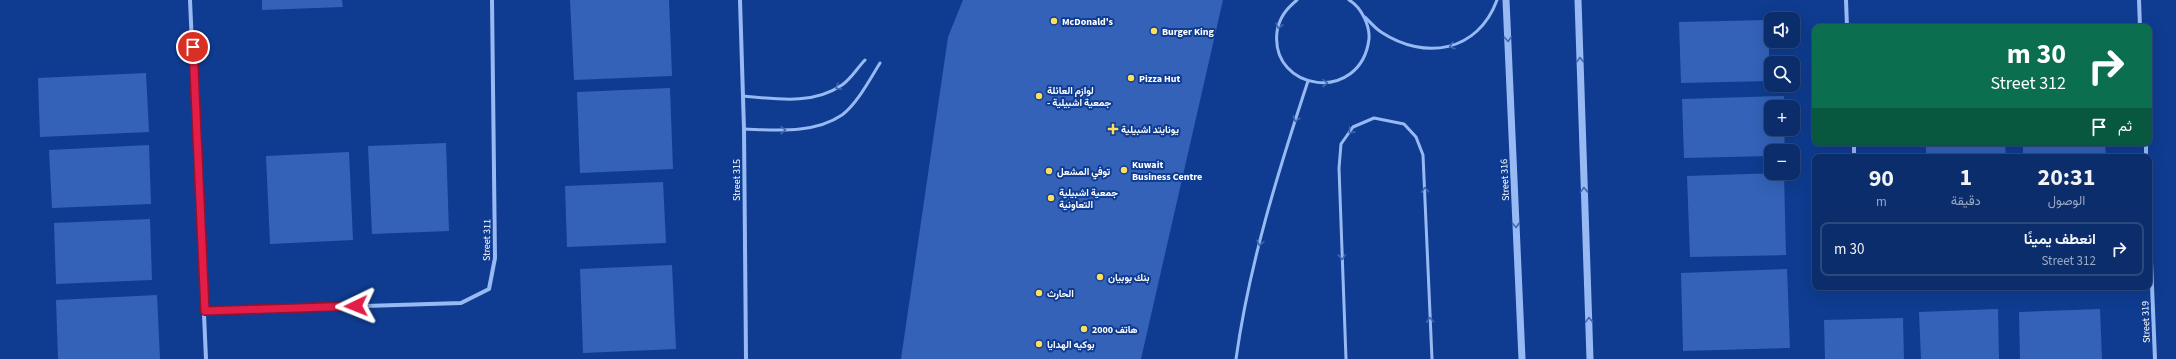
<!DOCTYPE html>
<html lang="ar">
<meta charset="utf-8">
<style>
:root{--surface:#0b2d6c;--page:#193974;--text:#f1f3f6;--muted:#9aa8c2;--line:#2b497f}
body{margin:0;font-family:"Source Sans 3",Vazirmatn,sans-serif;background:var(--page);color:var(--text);direction:rtl;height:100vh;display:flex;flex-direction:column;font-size:15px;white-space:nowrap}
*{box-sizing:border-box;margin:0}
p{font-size:13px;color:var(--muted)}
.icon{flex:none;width:22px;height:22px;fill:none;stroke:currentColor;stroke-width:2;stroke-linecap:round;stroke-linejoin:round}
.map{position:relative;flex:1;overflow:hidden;direction:ltr}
.side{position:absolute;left:1812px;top:154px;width:340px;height:136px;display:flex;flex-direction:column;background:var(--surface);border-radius:8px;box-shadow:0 4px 16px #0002,0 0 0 1px var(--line);direction:rtl}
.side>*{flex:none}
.top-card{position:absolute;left:1812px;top:24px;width:340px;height:122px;border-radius:8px;box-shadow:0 4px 16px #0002,0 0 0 1px var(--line);direction:rtl;background:#0b6e4f;color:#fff;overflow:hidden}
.fabs{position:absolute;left:1764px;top:12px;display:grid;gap:8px}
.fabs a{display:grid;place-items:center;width:36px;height:36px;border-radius:8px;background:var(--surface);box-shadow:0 4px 16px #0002,0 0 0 1px var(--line);font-size:20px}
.pin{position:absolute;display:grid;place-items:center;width:34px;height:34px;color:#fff;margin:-17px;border:2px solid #fff;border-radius:50%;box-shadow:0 1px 4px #0007}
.me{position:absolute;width:44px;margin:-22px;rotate:268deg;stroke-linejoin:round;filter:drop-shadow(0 0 3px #0008)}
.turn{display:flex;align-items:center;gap:14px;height:84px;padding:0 20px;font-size:18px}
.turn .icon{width:52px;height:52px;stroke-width:2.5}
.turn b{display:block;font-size:28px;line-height:34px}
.then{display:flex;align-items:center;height:38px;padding:0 20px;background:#0003;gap:8px;font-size:15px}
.eta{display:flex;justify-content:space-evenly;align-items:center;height:68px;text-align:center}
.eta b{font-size:24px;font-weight:700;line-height:28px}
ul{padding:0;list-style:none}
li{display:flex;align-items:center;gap:12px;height:54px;margin:0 8px 6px;padding:0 12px;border:2px solid var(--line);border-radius:8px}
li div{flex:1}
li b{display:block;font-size:15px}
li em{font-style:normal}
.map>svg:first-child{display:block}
.building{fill:#3362b8}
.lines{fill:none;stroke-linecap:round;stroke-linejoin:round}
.service{stroke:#98baf4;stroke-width:3}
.minor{stroke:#98baf4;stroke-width:4}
.tertiary{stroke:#98baf4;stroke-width:7}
.oneway{stroke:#3f68b3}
.route-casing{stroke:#92132f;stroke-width:10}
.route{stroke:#e11d48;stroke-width:7}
.poi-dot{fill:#ffde5b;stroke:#0f3c90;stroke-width:1.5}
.labels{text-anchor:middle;stroke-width:4;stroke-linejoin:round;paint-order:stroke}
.poi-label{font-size:10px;font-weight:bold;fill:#fff;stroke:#0f3c90;text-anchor:start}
.street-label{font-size:10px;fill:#fff;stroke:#0f3c90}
</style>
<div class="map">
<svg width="2176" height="359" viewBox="0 0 2176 359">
<rect width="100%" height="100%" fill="#0f3c90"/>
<g class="building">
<path d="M262,0H342L343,7L262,10Z"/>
<path d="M570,0H669L672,76L574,80Z"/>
<path d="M963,0H1223L1141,359H901L948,37Z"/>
<path d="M1768,20L1770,81L1681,83L1679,22Z"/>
<path d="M146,73L149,132L40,137L38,78Z"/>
<path d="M670,88L673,169L580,173L577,92Z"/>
<path d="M1784,96V107H1771V129H1784L1785,151H1771V156L1684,158L1682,99Z"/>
<path d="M446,143L449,231L372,234L368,146Z"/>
<path d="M1926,143H2005L2006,157H1926Z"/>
<path d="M2023,143H2105L2106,157H2023Z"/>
<path d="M149,145L151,204L52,208L49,150Z"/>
<path d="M349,152L353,240L270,244L266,156Z"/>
<path d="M1784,173L1786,255L1690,257L1687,176Z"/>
<path d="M663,182L666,243L567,247L565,186Z"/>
<path d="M150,219L152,280L56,284L54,223Z"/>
<path d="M672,265L676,349L583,353L580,269Z"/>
<path d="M1787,269L1790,348L1683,351L1681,273Z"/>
<path d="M157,295L160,359H58L56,300Z"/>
<path d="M1998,309L1999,359H1921L1919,312Z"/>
<path d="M2100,309L2102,359H2020L2019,312Z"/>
<path d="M1903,318L1904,359H1825L1824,320Z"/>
</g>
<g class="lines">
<g class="service">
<path d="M1297,0C1286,9 1279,18 1277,32C1270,92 1361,104 1369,39C1370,25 1361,7 1349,0"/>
<path d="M1365,17C1370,22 1375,28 1381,32C1425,61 1478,52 1497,0"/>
<path d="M743,96C777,99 813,105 842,85C851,79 858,67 865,60"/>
<path d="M744,129C776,130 814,134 842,115C857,104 870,79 880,63"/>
<path d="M1236,359C1249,265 1278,172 1308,81"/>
<path d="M1346,359L1339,168L1341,144L1353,127L1374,118L1404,124L1416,137L1423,155L1432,359"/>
</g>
<g class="minor">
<path d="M190,0L206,359"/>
<path d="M740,0L744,129L746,359"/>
<path d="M1846,0L1847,27"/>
<path d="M2139,0L2140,27"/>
<path d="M1854,143V157"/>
<path d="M2146,143V157"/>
<path d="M2149,213L2155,359"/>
<path d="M205,311L461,303L489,289L495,258L492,0"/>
</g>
<g class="tertiary">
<path d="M1506,0L1522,359"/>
<path d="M1578,0L1590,359"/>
</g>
</g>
<defs><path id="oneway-chevron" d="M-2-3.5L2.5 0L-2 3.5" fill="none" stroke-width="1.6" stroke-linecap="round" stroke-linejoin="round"/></defs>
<g class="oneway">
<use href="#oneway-chevron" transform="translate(1279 26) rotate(103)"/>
<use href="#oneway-chevron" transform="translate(1508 39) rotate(87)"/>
<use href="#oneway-chevron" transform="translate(1452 46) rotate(162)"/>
<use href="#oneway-chevron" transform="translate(1580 60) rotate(-92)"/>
<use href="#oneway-chevron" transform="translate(1325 83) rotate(-2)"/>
<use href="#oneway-chevron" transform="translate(838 87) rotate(151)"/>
<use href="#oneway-chevron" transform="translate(1296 119) rotate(108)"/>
<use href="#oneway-chevron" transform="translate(783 130) rotate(-2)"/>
<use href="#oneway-chevron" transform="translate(1351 131) rotate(133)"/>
<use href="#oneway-chevron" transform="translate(1425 190) rotate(-93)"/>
<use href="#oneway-chevron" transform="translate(1584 190) rotate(-92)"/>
<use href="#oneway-chevron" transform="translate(1516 225) rotate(87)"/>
<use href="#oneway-chevron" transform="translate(1260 243) rotate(103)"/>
<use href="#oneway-chevron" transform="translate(1342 257) rotate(88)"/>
<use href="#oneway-chevron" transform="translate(1430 320) rotate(-93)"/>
<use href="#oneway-chevron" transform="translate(1589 320) rotate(-92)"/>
</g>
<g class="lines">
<defs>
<path id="route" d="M193,47L205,311L356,306"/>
</defs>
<use href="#route" class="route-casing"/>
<use href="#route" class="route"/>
</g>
<g class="poi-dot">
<circle cx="1054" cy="21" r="4"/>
<circle cx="1154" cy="31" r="4"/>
<circle cx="1131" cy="78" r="4"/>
<circle cx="1039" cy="96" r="4"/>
<path d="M1111 123h4v4h4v4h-4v4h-4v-4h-4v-4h4z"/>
<circle cx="1124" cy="170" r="4"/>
<circle cx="1049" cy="171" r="4"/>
<circle cx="1051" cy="198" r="4"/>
<circle cx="1100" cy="277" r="4"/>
<circle cx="1039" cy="293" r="4"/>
<circle cx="1084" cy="329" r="4"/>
<circle cx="1039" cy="344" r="4"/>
</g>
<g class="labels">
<g class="poi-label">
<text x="1062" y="25">McDonald's</text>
<text x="1162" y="35">Burger King</text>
<text x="1139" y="82">Pizza Hut</text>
<text x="1047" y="94">لوازم العائلة<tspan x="1047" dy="12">- جمعية اشبيلية</tspan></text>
<text x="1121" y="133">يونايتد اشبيلية</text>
<text x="1132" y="168">Kuwait<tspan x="1132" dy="12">Business Centre</tspan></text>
<text x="1057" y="175">توفي المشعل</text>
<text x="1059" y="196">جمعية اشبيلية<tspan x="1059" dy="12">التعاونية</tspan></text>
<text x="1108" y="281">بنك بوبيان</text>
<text x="1047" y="297">الحارث</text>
<text x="1092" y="333">هاتف 2000</text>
<text x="1047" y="348">بوكيه الهدايا</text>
</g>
<g class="street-label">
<text transform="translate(736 180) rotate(-90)" y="4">Street 315</text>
<text transform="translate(1504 180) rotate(-93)" y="4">Street 316</text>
<text transform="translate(486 240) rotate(-89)" y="4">Street 311</text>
<text transform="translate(2145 322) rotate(-92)" y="4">Street 319</text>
</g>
</g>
</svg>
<div class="fabs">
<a><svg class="icon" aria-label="sound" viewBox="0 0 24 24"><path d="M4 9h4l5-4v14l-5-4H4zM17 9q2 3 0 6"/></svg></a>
<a><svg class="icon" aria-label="search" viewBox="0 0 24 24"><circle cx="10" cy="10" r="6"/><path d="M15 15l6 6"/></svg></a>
<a>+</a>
<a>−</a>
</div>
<div class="pin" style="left:193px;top:47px;background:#d93025"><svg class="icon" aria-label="arrive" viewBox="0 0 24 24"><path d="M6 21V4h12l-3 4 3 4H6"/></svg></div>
<svg class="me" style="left:356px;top:306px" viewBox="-20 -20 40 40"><path d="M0-17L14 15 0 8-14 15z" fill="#e11d48" stroke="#fff" stroke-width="4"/></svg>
<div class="top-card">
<div class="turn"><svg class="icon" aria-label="right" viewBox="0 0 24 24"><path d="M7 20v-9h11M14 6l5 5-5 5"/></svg><div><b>30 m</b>Street 312</div></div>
<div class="then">ثم<svg class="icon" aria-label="arrive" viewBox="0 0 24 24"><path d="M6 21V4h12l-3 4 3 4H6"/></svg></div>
</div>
<section class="side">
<div class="eta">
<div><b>20:31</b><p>الوصول</p></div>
<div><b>1</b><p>دقيقة</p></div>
<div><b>90</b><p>m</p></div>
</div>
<ul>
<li><svg class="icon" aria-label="right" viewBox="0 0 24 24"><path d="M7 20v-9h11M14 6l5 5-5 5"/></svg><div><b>انعطف يمينًا</b><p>Street 312</p></div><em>30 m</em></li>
</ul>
</section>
</div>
